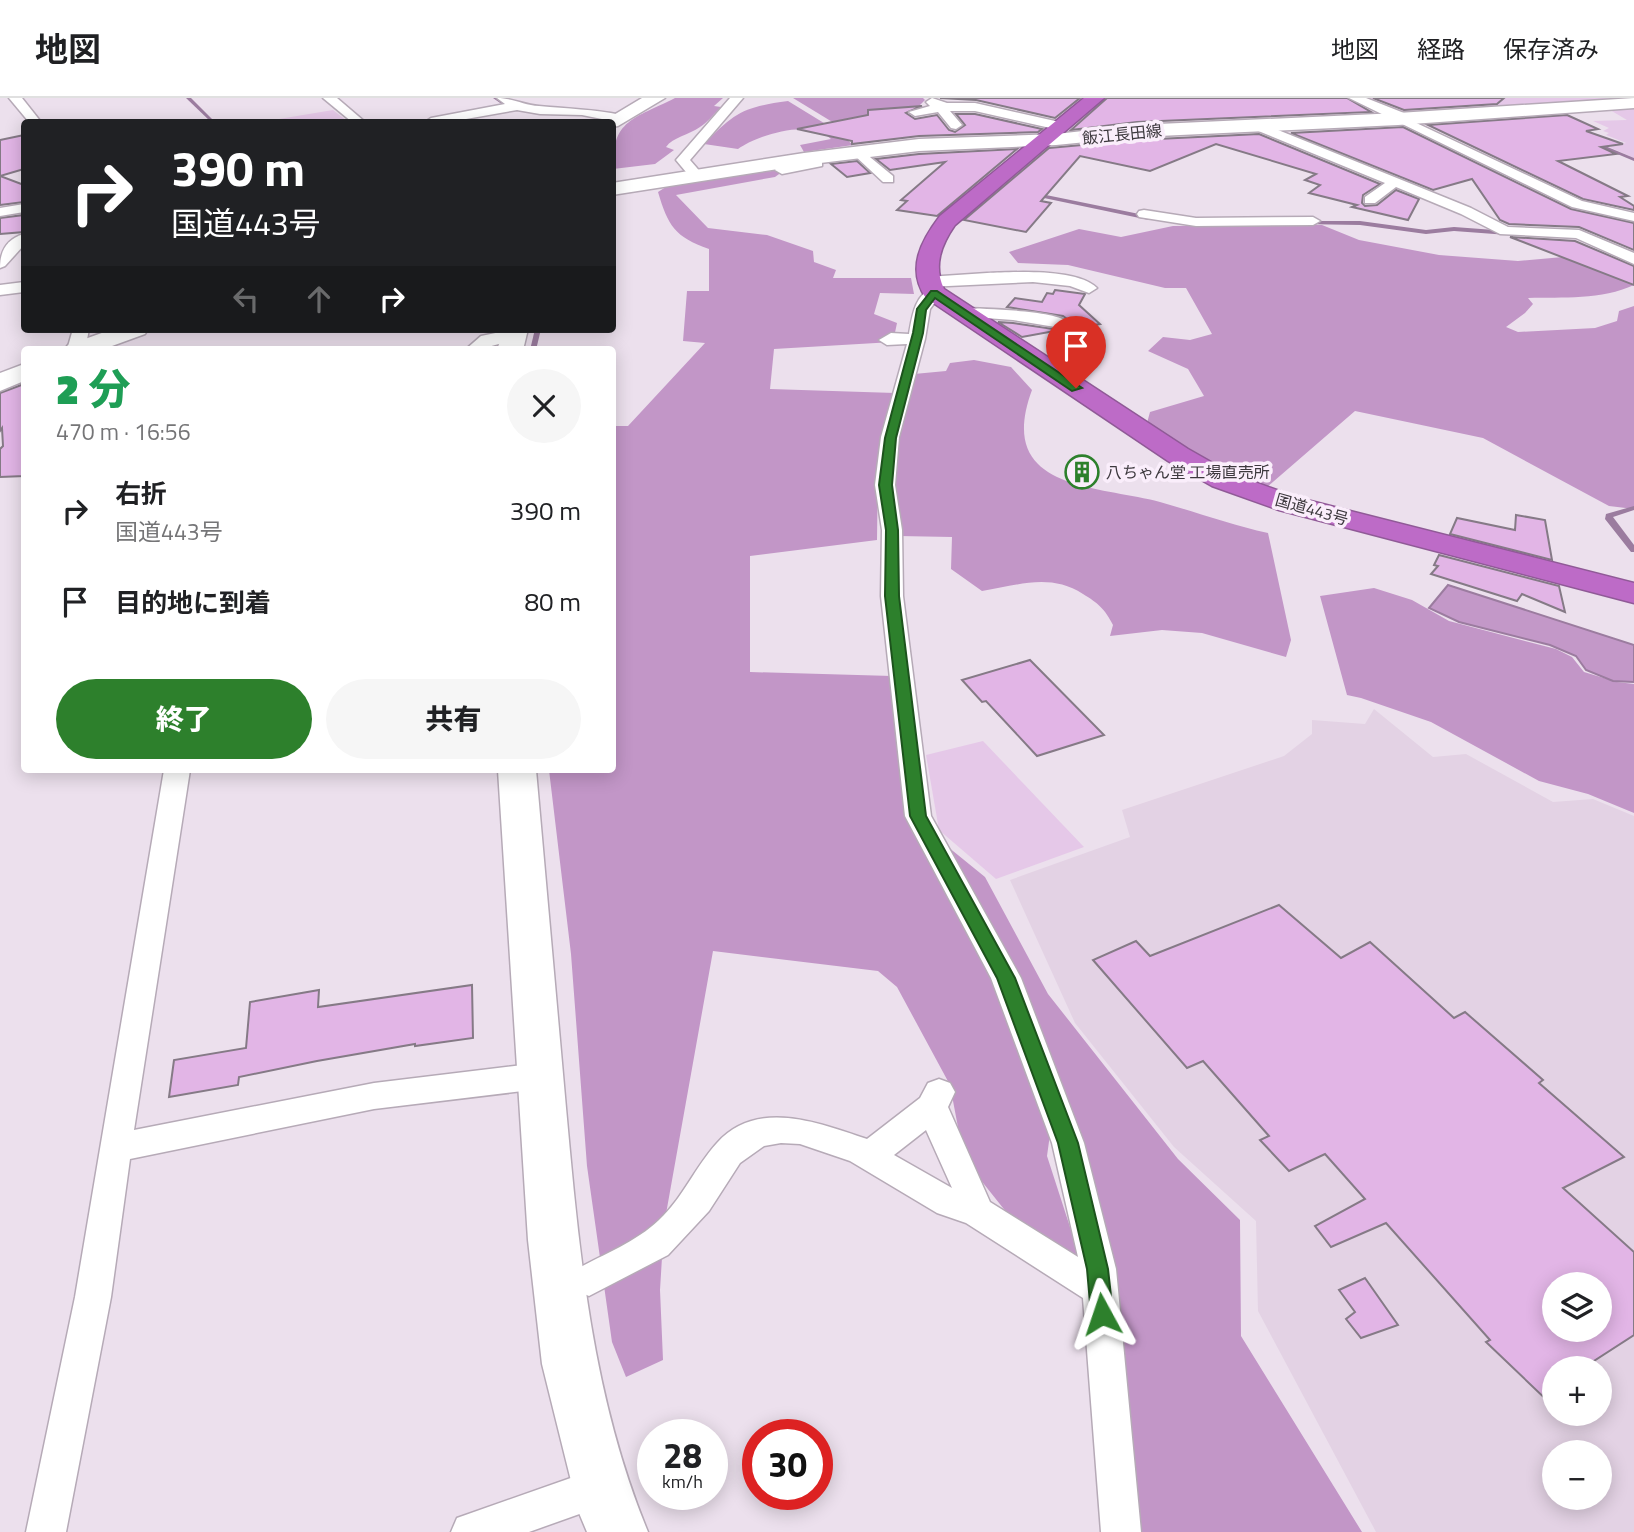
<!DOCTYPE html>
<html lang="ja">
<meta charset="utf-8">
<style>
:root{--surface:#fff;--page:#f6f6f6;--text:#202124;--muted:#757577;--line:#e0e0e0;--accent:#2d802c}
body{margin:0;font-family:"Titillium Web","Noto Sans JP",sans-serif;background:var(--page);color:var(--text);height:100vh;display:flex;flex-direction:column;font-size:26px;white-space:nowrap}
*{box-sizing:border-box;margin:0}
p{font-size:23px;color:var(--muted)}
.icon{flex:none;width:38px;height:38px;fill:none;stroke:currentColor;stroke-width:2;stroke-linecap:round;stroke-linejoin:round}
.map{position:relative;flex:1;overflow:hidden}
.drawer{position:absolute;left:21px;top:248px;width:595px;height:427px;display:flex;flex-direction:column;background:var(--surface);border-radius:7px;box-shadow:0 4px 18px #0003}
.drawer>*{flex:none}
.hud{position:absolute;left:21px;top:21px;width:595px;height:214px;border-radius:7px;box-shadow:0 4px 18px #0003;background:#202124;color:#fff;overflow:hidden}
.controls{position:absolute;left:1542px;top:1174px;display:grid;gap:14px}
.controls a{display:grid;place-items:center;width:70px;height:70px;border-radius:50%;background:var(--surface);box-shadow:0 4px 18px #0003;font-size:35px}
.speed{position:absolute;left:637px;top:1321px;display:flex;gap:14px;font-size:35px;font-weight:700;text-align:center}
.speed>*{display:grid;place-content:center;width:91px;height:91px;border-radius:50%;background:var(--surface);box-shadow:0 4px 18px #0003;line-height:1}
.speed small{font-size:18px;font-weight:400}
.speed .limit{border:10px solid #d22;background:#fff;color:#111}
.pin{position:absolute;display:grid;place-items:center;width:60px;height:60px;color:#fff;margin:-72px -30px;border-radius:50% 50% 50% 0;rotate:-45deg;box-shadow:0 0 7px #0007}
.pin .icon{rotate:45deg}
.me{position:absolute;width:77px;margin:-38px;rotate:355deg;stroke-linejoin:round;filter:drop-shadow(0 0 5px #0008)}
.turn{display:flex;align-items:center;gap:24px;height:147px;padding:0 35px;font-size:32px}
.turn .icon{width:91px;height:91px;stroke-width:2.5}
.turn b{display:block;font-size:49px;line-height:60px}
.lanes{display:flex;align-items:center;height:66px;padding:0 35px;background:#0003;justify-content:center;gap:35px;direction:ltr}
.lanes .off{opacity:.35}
.round{display:grid;place-items:center;flex:none;width:74px;height:74px;border-radius:37px;background:var(--page)}
.overview{display:flex;align-items:center;justify-content:space-between;height:119px;padding:0 35px}
h1{font-size:42px;font-weight:800;line-height:52px;color:#1e9e55}
.action{display:flex;gap:14px;margin-top:auto;padding:14px 35px}
.action a{flex:1;height:80px;border-radius:42px;background:var(--accent);color:#fff;font-size:28px;font-weight:800;line-height:80px;text-align:center}
.action a+a{background:var(--page);color:var(--text)}
ul{padding:0;list-style:none}
li{display:flex;align-items:center;gap:21px;height:91px;padding:0 35px}
li div{flex:1}
li b{display:block;font-size:26px}
li em{font-style:normal}
header{display:flex;align-items:center;gap:42px;box-sizing:border-box;height:98px;padding:0 35px;background:var(--surface);border-bottom:2px solid var(--line)}
header strong{font-size:33px}
nav{display:flex;gap:38px;margin-inline-start:auto;font-size:24px}
.map>svg:first-child{display:block}
.built{fill:#e3d2e4;fill-rule:evenodd}
.green{fill:#e5c8e8}
.forest{fill:#c296c7}
.water{fill:#c398c8;stroke:#9b7c9f;stroke-width:2}
.lines{fill:none;stroke-linecap:round;stroke-linejoin:round}
.stream{fill:#9b7c9f;fill-rule:evenodd}
.building{fill:#e2b5e6;stroke:#857a86;stroke-width:2;fill-rule:evenodd}
.street-casing{stroke:#b6aab7;stroke-width:3}
.secondary-casing{stroke:#b6aab7;stroke-width:3}
.highway-casing{stroke:#905a97;stroke-width:3}
.street{fill:#fff;fill-rule:evenodd}
.secondary{fill:#fff;fill-rule:evenodd}
.highway{fill:#bd6bc7;fill-rule:evenodd}
.route{fill:#2d802c;stroke:#1d531d;stroke-width:2}
.labels{text-anchor:middle;stroke-width:7;stroke-linejoin:round;paint-order:stroke}
.far-street-label{font-size:16px;fill:#3d393e;stroke:#faeefb}
.far-poi-label{font-size:16px;fill:#3d393e;stroke:#faeefb;text-anchor:start}
</style>
<header>
<strong>地図</strong>
<nav><a>地図</a><a>経路</a><a>保存済み</a></nav>
</header>
<div class="map">
<svg width="1634" height="1434" viewBox="0 0 1634 1434">
<rect width="100%" height="100%" fill="#ece0ed"/>
<path class="built" d="M1374,611L1433,659L1466,656L1553,704L1593,701L1634,718V1434H1376L1258,1213L1256,1123L1174,1049L1075,925L1010,782L1130,739L1122,712L1284,658L1312,636V622L1365,626ZM1554,1186H1600V1232H1554ZM1554,1270H1600V1316H1554ZM1554,1354H1600V1400H1554Z"/>
<g class="green">
<path d="M1358,0H1625L1633,4L1405,18Z"/>
<path d="M1634,6V60L1609,49L1626,45L1606,37L1609,35L1603,33L1609,30L1593,23L1627,22L1605,9Z"/>
<path d="M333,12L347,23L261,24Z"/>
<path d="M983,643L1084,749L996,781L939,732L926,657Z"/>
</g>
<g class="forest">
<path d="M675,0H723L714,8L721,9C714,16 708,24 700,29C689,37 673,39 666,49L674,52L655,66L613,71C612,21 634,21 675,0Z"/>
<path d="M793,0H923L925,2L918,9L834,25Z"/>
<path d="M788,3L837,33L853,47L804,54L800,47L831,41C810,20 758,37 738,51L704,46C735,14 744,9 788,3Z"/>
<path d="M786,71L775,79L676,97L708,130L767,137L813,153L814,164L836,172L833,180H911L914,196L880,195L874,216L897,225L893,244L774,251L770,291L895,295L878,363L877,442L750,458V574L892,578L911,732L978,847L1015,934L1051,1029L1047,1058L1081,1163L1007,1115L964,1061L950,987L897,889L878,873L713,853L664,1127L660,1192L663,1262L626,1279L612,1244L587,1068L571,856L549,672H612L613,328H628L705,245L683,243L687,193H709V151C675,139 668,128 658,94L669,87Z"/>
<path d="M1322,127L1359,142L1439,157L1518,163L1563,159L1588,167H1634V187C1602,202 1562,199 1528,200L1533,206L1525,215L1506,229L1518,234L1595,230L1617,223L1619,213L1634,208V411L1609,408L1483,340L1355,313L1267,389L1216,368L1147,325L1150,314L1204,298L1188,271L1148,253L1163,239L1190,242L1212,236L1186,190H1165L1068,167L1018,165L1009,154L1079,131L1121,139L1173,128Z"/>
<path d="M974,262L1011,269L1032,292C995,392 1094,387 1160,404C1196,414 1231,427 1268,435L1291,542L1286,559L1202,535L1162,532L1110,538L1113,527C1105,511 1098,505 1083,496C1050,475 1019,487 982,493L951,471L952,439L899,438L893,373L898,331L914,276L946,273L950,265Z"/>
<path d="M1374,490L1412,502L1449,523L1556,551L1572,559L1584,574L1617,584L1634,586V715L1588,696L1539,683L1431,624L1361,600L1347,597L1320,498Z"/>
<path d="M937,740L985,779L1048,896L1178,1061L1240,1122L1241,1238L1362,1434H1138L1109,1178Z"/>
</g>
<path class="water" d="M1448,487L1634,547V584L1613,583L1586,572L1576,558L1550,547L1459,524L1429,510Z"/>
<g class="lines">
<g class="stream">
<path d="M186,0H191L215,24H211Z"/>
<path d="M493,0H498L510,8L497,10V8L503,7Z"/>
<path d="M1593,43L1634,60V63L1591,45Z"/>
<path d="M1046,97L1149,118L1152,120L1149,122L1044,100L1043,99Z"/>
<path d="M1303,123H1360L1426,132L1454,129L1508,133L1511,135L1508,137L1454,133L1426,136L1360,127L1301,126L1300,125Z"/>
<path d="M535,231H541L536,252H530Z"/>
<path d="M1634,408V412L1613,419L1634,447V454H1631L1605,421L1606,416Z"/>
</g>
</g>
<g class="building">
<path d="M940,0H1080L1055,20L976,2Z"/>
<path d="M1107,0H1347L1371,14L1137,24L1071,32Z"/>
<path d="M1373,0H1504L1497,6L1404,12Z"/>
<path d="M922,8L906,15L915,21L937,17L949,32L955,34L965,27L956,16H975L1042,31L1038,34L919,38L852,46V43L797,31L868,17V12Z"/>
<path d="M1567,17L1598,31L1586,33L1623,46L1601,49L1616,56L1558,63L1628,98L1620,99L1634,108V112L1583,101L1428,27Z"/>
<path d="M1403,29L1571,111L1634,125V152L1579,129L1509,126L1500,122L1472,81L1433,92L1291,35Z"/>
<path d="M1259,36L1380,86L1363,97L1362,105L1365,108L1377,107L1396,92L1419,101L1408,122L1352,109L1357,107L1309,95L1320,87L1305,82L1316,76L1216,46L1150,73L1080,58L1041,103L1051,105L1026,134L964,122L1049,50L1137,42Z"/>
<path d="M24,37V71L0,78L24,87V104L0,107V42Z"/>
<path d="M1017,51L937,118L897,112L907,103L901,102L945,64L890,72L876,61L919,56Z"/>
<path d="M857,63L870,75L847,79L831,66Z"/>
<path d="M24,117V134L0,136V120Z"/>
<path d="M1510,139L1575,143L1634,168V187Z"/>
<path d="M1055,192L1085,196L1079,207L1100,226L1063,232L1071,224L1063,218L1007,209L1015,200L1042,204L1047,195L1053,196Z"/>
<path d="M998,224L1013,225L1060,232L1022,239Z"/>
<path d="M24,286V378L0,379V351L3,348L2,330L0,333V295Z"/>
<path d="M1516,417L1545,422L1552,462L1450,436L1457,420L1515,432Z"/>
<path d="M1439,457L1559,488L1565,514L1522,496L1517,503L1431,476L1438,468L1434,467Z"/>
<path d="M1030,562L1104,637L1037,658L986,603L982,604L962,582Z"/>
<path d="M1279,807L1341,860L1370,844L1454,920L1465,914L1543,982L1539,985L1624,1059L1563,1090L1634,1154V1237L1583,1270H1554V1309L1486,1244L1490,1242L1386,1125L1331,1149L1315,1128L1365,1101L1325,1056L1289,1073L1260,1042L1269,1038L1203,963L1187,970L1093,862L1136,843L1150,858ZM1554,1186H1600V1232H1554Z"/>
<path d="M472,887L473,940L415,948V946L317,963L239,979L238,987L169,999L174,962L246,950L250,904L319,892L318,909Z"/>
<path d="M1365,1180L1398,1227L1361,1240L1346,1221L1355,1214L1339,1192Z"/>
</g>
<g class="lines">
<defs>
<g id="street">
<path d="M9,0H22L41,24H29Z"/>
<path d="M323,0H337L365,24H352Z"/>
<path d="M497,0C512,0 524,7 539,8C568,11 594,11 621,17L623,20L617,24L582,17L540,16L517,12L449,24H425L431,20L505,6Z"/>
<path d="M730,0H743L690,62L703,77L696,81L691,80L676,62Z"/>
<path d="M932,0L947,5H975L1064,25L1065,28L1059,32L975,13H950L962,27L956,31L951,30L938,14L915,18L909,14L930,8L926,4Z"/>
<path d="M1349,0H1366L1409,17L1410,22L1582,103L1634,115V123L1572,109Z"/>
<path d="M1256,23L1471,110L1508,129L1579,132L1634,155V166L1576,140L1500,136L1461,116L1396,89L1375,105H1365V99L1385,85L1251,30L1250,27Z"/>
<path d="M859,50L893,78V84H883L854,57V51Z"/>
<path d="M817,61L822,62V68L782,76L775,72L777,69Z"/>
<path d="M24,106V114L0,118V110Z"/>
<path d="M1144,112L1196,120L1313,119L1320,123L1313,127L1196,128L1139,119L1137,116L1139,113Z"/>
<path d="M24,136V147L5,168L0,170C0,152 7,141 24,136Z"/>
<path d="M987,175C1014,174 1077,170 1097,190L1089,195L1070,188L1033,184L927,189L919,184L927,179Z"/>
<path d="M24,184V194L0,197V187Z"/>
<path d="M934,190L942,195L930,211L925,241L899,339L895,387L902,432L903,498L931,718L1021,880L1084,1045L1116,1171L1141,1434H1101L1083,1200L966,1125L937,1115L850,1063L800,1046L781,1045L764,1048L740,1065L709,1113L668,1157L589,1198L577,1193L571,1182L577,1171C604,1156 636,1144 659,1122C683,1100 695,1069 717,1045C757,1000 819,1025 867,1041L920,1000L928,985L939,981L950,985L955,994L948,1009L990,1104L1078,1159L1052,1045L991,880L905,718L881,498L882,432L875,387L881,339L907,246L887,247L879,242L891,235L909,236C912,219 915,195 934,190ZM926,1032L952,1090L894,1057Z"/>
<path d="M964,210C985,211 1057,212 1069,225L1061,230L1013,222L958,218L956,215Z"/>
<path d="M73,231H89L85,252H67Z"/>
<path d="M515,231L523,236L521,240C501,244 485,252 465,252L481,238Z"/>
<path d="M164,672H190L134,1032L374,985L540,965L551,969L556,978L551,987L540,991L374,1011L130,1061L111,1199L66,1434H26L75,1199Z"/>
<path d="M602,1369L616,1375L622,1389L616,1403L529,1434H451L457,1420Z"/>
</g>
<g id="secondary">
<path d="M642,0H665L618,28L612,29V24H602Z"/>
<path d="M1634,0V10L1398,27L1137,39L1056,47L919,53L804,67L612,97V85L804,55L919,41L1056,36L1137,27L1398,15Z"/>
<path d="M113,231H148L145,236L101,252H64L68,247Z"/>
<path d="M504,231H528L523,252H497Z"/>
<path d="M24,266V283L0,293V275Z"/>
<path d="M498,672H536C546,785 556,897 566,1010C579,1154 592,1299 648,1434H587L579,1415L542,1266L528,1142Z"/>
</g>
<path id="highway" d="M1084,0H1104L955,127C941,147 933,168 944,191L1188,351L1232,376L1299,400L1634,485V505L1279,412L1212,388L1168,363L926,200C906,171 921,143 940,118Z"/>
</defs>
<use href="#street" class="street-casing"/>
<use href="#secondary" class="secondary-casing"/>
<use href="#highway" class="highway-casing"/>
<use href="#street" class="street"/>
<use href="#secondary" class="secondary"/>
<use href="#highway" class="highway"/>
</g>
<path class="route" d="M931,193H937L1082,290L1072,293L935,200L926,212L923,235L896,340L892,387L898,432L899,498L926,718L1015,880L1078,1045L1108,1171L1113,1216L1109,1223L1102,1226L1094,1223L1091,1216L1087,1171L1058,1045L997,880L910,718L885,498L886,432L879,387L885,340L913,235L917,211Z"/>
<defs>
<symbol id="building-ring" viewBox="-11 -11 22 22"><circle r="9.5" fill="#faeefb" stroke="#2d802c" stroke-width="1.5"/><path d="M-4-6H4V6H1V3H-1V6H-4ZM-2.5-4.3h1.7v1.8h-1.7ZM.8-4.3h1.7v1.8H.8ZM-2.5-1h1.7V.8h-1.7ZM.8-1h1.7V.8H.8Z" fill="#2d802c"/></symbol>
</defs>
<g fill-rule="evenodd">
<use href="#building-ring" x="1063" y="355" width="38" height="38"/>
</g>
<g class="labels">
<g class="far-street-label">
<text transform="translate(1122 36) rotate(-6)" y="6">飯江長田線</text>
<text transform="translate(1312 411) rotate(16)" y="6">国道443号</text>
</g>
<g class="far-poi-label">
<text x="1106" y="380">八ちゃん堂 工場直売所</text>
</g>
</g>
</svg>
<div class="controls">
<a><svg class="icon" aria-label="layers" viewBox="0 0 24 24"><path d="M12 4l9 5-9 5-9-5zM3 14l9 5 9-5"/></svg></a>
<a>+</a>
<a>−</a>
</div>
<div class="speed"><div>28<small>km/h</small></div><div class="limit">30</div></div>
<div class="pin" style="left:1076px;top:290px;background:#d93025"><svg class="icon" aria-label="arrive" viewBox="0 0 24 24"><path d="M6 21V4h12l-3 4 3 4H6"/></svg></div>
<svg class="me" style="left:1102px;top:1216px" viewBox="-20 -20 40 40"><path d="M0-17L14 15 0 8-14 15z" fill="#2d802c" stroke="#fff" stroke-width="4"/></svg>
<div class="hud">
<div class="turn"><svg class="icon" aria-label="right" viewBox="0 0 24 24"><path d="M7 20v-9h11M14 6l5 5-5 5"/></svg><div><b>390 m</b>国道443号</div></div>
<div class="lanes"><svg class="icon off" aria-label="left" viewBox="0 0 24 24"><path d="M17 20v-9H6M10 6l-5 5 5 5"/></svg><svg class="icon off" aria-label="ahead" viewBox="0 0 24 24"><path d="M12 20V5M6 11l6-6 6 6"/></svg><svg class="icon" aria-label="right" viewBox="0 0 24 24"><path d="M7 20v-9h11M14 6l5 5-5 5"/></svg></div>
</div>
<section class="drawer">
<div class="overview"><div><h1>2 分</h1><p>470 m · 16:56</p></div><a class="round"><svg class="icon" aria-label="close" viewBox="0 0 24 24"><path d="M6 6l12 12M18 6L6 18"/></svg></a></div>
<ul>
<li><svg class="icon" aria-label="right" viewBox="0 0 24 24"><path d="M7 20v-9h11M14 6l5 5-5 5"/></svg><div><b>右折</b><p>国道443号</p></div><em>390 m</em></li>
<li><svg class="icon" aria-label="arrive" viewBox="0 0 24 24"><path d="M6 21V4h12l-3 4 3 4H6"/></svg><div><b>目的地に到着</b></div><em>80 m</em></li>
</ul>
<div class="action"><a>終了</a><a>共有</a></div>
</section>
</div>
